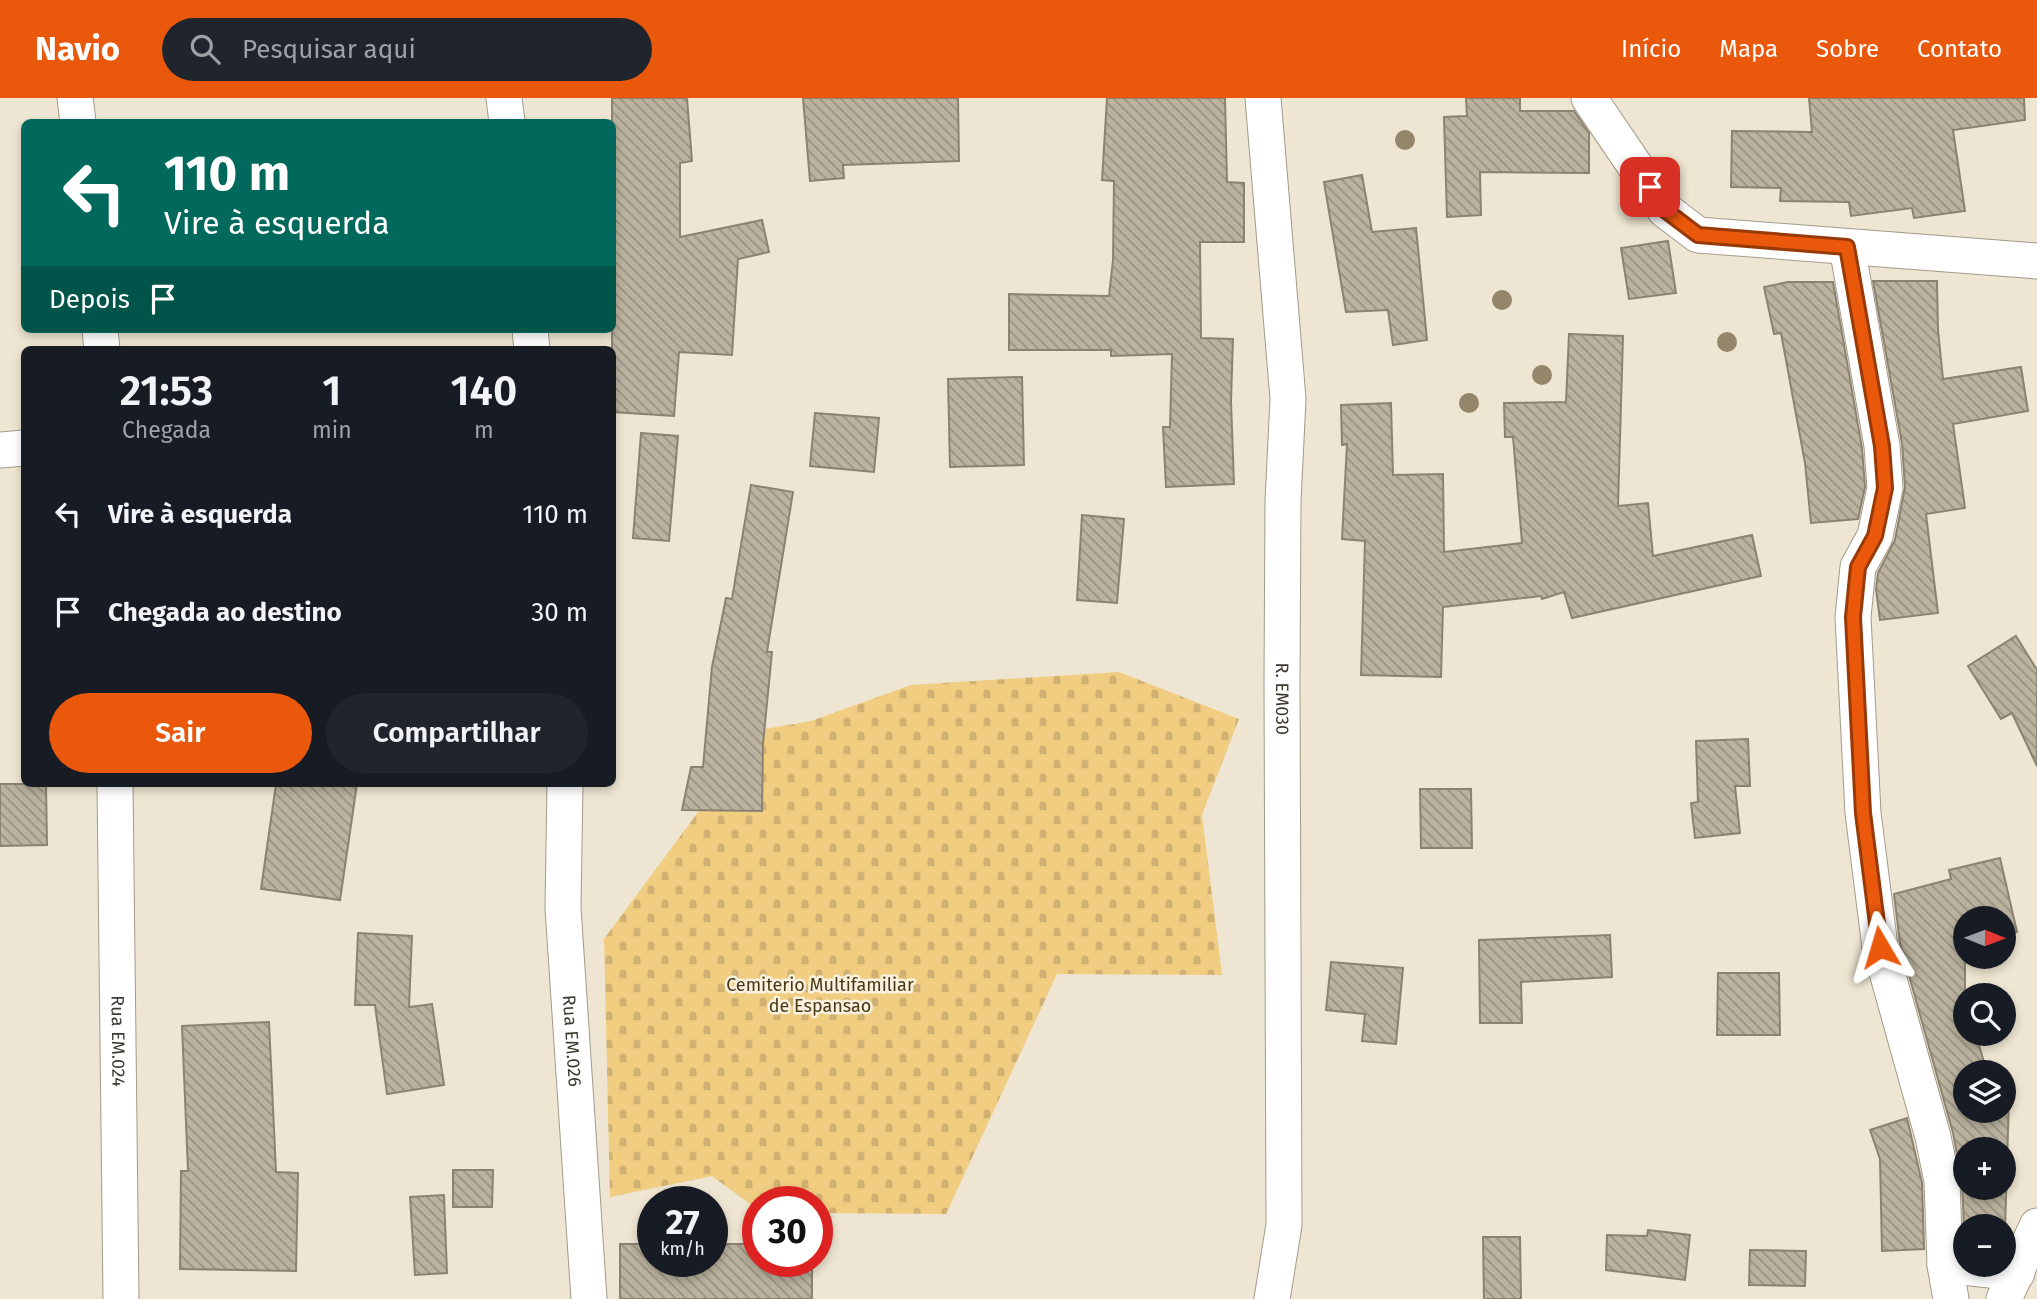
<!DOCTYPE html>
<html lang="pt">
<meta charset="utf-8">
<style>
:root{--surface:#171b24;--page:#20242c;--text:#f1f3f6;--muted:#9ea1a6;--accent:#ea580c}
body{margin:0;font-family:"Fira Sans",sans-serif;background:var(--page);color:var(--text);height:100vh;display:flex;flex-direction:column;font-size:26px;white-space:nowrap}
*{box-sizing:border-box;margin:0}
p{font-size:23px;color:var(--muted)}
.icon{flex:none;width:38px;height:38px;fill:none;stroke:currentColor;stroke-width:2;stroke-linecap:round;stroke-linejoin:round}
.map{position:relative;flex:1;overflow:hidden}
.sheet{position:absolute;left:21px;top:248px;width:595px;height:441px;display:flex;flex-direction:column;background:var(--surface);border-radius:10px;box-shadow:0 4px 10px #0003}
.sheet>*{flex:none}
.guide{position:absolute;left:21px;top:21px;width:595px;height:214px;border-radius:10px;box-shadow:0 4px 10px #0003;background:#00695c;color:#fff;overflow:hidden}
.needle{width:46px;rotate:91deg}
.controls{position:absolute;left:1953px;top:808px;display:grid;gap:14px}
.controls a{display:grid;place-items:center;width:63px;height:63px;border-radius:50%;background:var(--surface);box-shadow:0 4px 10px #0003;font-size:35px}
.speed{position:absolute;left:637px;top:1088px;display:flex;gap:14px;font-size:35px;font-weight:700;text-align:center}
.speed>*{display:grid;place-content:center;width:91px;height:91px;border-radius:50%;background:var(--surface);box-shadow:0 4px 10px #0003;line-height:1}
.speed small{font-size:18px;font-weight:400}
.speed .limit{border:10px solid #d22;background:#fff;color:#111}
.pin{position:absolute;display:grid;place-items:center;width:60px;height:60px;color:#fff;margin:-30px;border-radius:14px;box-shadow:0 4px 10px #0006}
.me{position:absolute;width:77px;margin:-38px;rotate:353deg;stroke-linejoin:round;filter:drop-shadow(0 0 5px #0008)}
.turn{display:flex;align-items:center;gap:24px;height:147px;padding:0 28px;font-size:32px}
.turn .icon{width:91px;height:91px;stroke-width:2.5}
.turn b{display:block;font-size:49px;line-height:60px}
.then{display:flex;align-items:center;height:66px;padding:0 28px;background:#0003;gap:14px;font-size:26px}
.eta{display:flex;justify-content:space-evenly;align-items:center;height:119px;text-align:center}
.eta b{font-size:42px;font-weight:600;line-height:49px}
.button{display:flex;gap:14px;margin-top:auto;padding:14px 28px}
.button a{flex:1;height:80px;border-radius:42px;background:var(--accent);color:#fff;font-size:28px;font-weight:600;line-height:80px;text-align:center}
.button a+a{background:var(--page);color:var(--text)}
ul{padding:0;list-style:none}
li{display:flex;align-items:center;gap:21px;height:98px;padding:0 28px}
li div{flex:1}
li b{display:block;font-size:26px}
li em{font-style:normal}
header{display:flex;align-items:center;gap:42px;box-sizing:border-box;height:98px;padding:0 35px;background:var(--accent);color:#fff}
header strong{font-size:33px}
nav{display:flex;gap:38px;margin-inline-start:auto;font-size:24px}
.search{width:490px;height:63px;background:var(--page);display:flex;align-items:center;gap:18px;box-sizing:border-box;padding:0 24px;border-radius:38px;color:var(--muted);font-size:26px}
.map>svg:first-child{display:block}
.cemetery{fill:url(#cemetery-stones)}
.building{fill:url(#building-back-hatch);stroke:#8b8371;stroke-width:2;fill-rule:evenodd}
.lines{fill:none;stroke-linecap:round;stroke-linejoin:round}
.minor-casing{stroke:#a39a89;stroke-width:37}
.minor{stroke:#fff;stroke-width:35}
.tree{fill:#93866b}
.route-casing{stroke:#983908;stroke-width:18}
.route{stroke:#ea580c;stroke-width:12}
.labels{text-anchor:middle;stroke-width:5;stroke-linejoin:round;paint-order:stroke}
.street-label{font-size:18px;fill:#3d3a32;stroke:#fbf2df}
.park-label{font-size:18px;fill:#483816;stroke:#fbf2df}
</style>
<header>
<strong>Navio</strong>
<div class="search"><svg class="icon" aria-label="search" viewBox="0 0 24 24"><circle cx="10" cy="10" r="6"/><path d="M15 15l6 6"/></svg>Pesquisar aqui</div>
<nav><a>Início</a><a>Mapa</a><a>Sobre</a><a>Contato</a></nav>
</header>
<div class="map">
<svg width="2037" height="1201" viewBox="0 0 2037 1201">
<defs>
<pattern id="cemetery-stones" width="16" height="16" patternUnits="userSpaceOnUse" patternTransform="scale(1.75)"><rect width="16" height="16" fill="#f1cd82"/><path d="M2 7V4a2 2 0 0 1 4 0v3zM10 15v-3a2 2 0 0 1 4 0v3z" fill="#d0b171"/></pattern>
<pattern id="building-back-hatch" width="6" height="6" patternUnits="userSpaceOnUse" patternTransform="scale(1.75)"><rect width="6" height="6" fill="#bbb29f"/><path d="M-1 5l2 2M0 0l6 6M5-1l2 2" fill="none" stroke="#999282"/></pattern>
</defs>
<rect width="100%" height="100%" fill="#eee5d2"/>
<path class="cemetery" d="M1119,574L1239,621L1202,717L1222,877L1057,876L946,1116L817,1115V1104H758V1112L712,1078L610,1099L604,841L759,632L811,623L911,587Z"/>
<g class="building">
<path d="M612,0H687L692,63L680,65V139L762,122L769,154L738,161L732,257L679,254L674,318L612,314Z"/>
<path d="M803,0H958L959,63L843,67L844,80L810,83Z"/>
<path d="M1107,0H1225L1227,84L1244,85V144H1200L1201,240L1233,241L1231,303L1234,386L1166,389L1163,329H1170L1172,256L1111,258V252H1009V196L1109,198L1113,162L1114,83L1102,82Z"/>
<path d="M1466,0H1520V13H1574L1589,35V75L1480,74L1481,117L1447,119L1444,19L1467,18Z"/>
<path d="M1809,0H2024L2025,22L1953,32L1965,113L1914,120L1912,110L1851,118L1849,104L1780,103L1781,90L1731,89L1732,33L1812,34Z"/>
<path d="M1362,77L1372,134L1416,130L1427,242L1393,247L1388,212L1346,214L1324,84Z"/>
<path d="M1668,143L1676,195L1629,201L1621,150Z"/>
<path d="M1873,183H1937L1938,232L1943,281L2021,269L2028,313L1953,326L1965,410L1926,416L1938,515L1880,522L1876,491L1878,475L1895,442L1905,389L1902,345Z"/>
<path d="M1788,184H1833L1862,350L1865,389L1858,421L1811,425L1805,365L1781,235L1774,236L1764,189Z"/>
<path d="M1569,236L1623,238L1618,408L1648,405L1653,458L1752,437L1761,478L1572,520L1564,494L1542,501L1541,498L1443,509L1441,579L1361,577L1365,443L1342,441L1347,346L1342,347L1341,307L1391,305L1393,377L1443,376L1444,454L1522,445L1513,339H1505L1504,305L1566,304Z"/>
<path d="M1022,279L1024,367L950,369L948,281Z"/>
<path d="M815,315L879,320L874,374L810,368Z"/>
<path d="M641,335L678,338L669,443L633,440Z"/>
<path d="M751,387L793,394L767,554H772L763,646L762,713L682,712L691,669H703L712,569L726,500L732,501Z"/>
<path d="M1082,417L1124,421L1117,505L1077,502Z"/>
<path d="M2016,538L2037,572V668L2012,615L2001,621L1968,568Z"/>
<path d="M1748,641L1750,688H1735L1740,735L1695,740L1691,705L1698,704L1696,643Z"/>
<path d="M0,686H46L47,747L0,748Z"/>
<path d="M276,686H357L340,802L261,791Z"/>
<path d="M1420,691H1471L1472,750H1421Z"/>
<path d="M2000,760L2017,834L2004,837V821H1965V936H1976L1987,975H1965V1013H2004V1001H2009L2005,1132L2004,1129L1964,1130L1962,1082L1953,1035L1900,845L1894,796L1951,781L1949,772ZM1965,1052H2004V1090H1965Z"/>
<path d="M358,835L412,838L409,909L432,906L444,987L387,996L375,907H355Z"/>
<path d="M1610,837L1612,879L1521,884L1522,925H1480L1479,842Z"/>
<path d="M1331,864L1403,870L1396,946L1362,943L1365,916L1326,912Z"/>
<path d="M1718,875H1779L1780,937H1717Z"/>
<path d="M269,924L276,1074L298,1075L296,1173L180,1171L181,1073H188L182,928Z"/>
<path d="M1907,1020L1922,1085L1924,1151L1882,1153L1880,1061L1870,1032Z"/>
<path d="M453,1072H493L492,1109H453Z"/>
<path d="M444,1097L447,1175L415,1177L410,1099Z"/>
<path d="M1648,1132L1690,1137L1685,1182L1606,1172L1607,1137L1647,1138Z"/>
<path d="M1483,1139H1520L1521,1201H1484Z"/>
<path d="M620,1146H653V1164H712V1146H758V1164H812V1201H620Z"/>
<path d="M1750,1152L1806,1153L1805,1188L1749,1187Z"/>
</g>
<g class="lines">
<defs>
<g id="minor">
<path d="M75,0L78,24"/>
<path d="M504,0L507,24"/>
<path id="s1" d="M1263,0L1288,301L1283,403L1282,584L1284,1127L1272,1201"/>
<path d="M1589,0L1665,112L1698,137L2037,163"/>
<path d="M1847,149L1882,348L1885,390L1875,438L1858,469L1853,519L1863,715L1880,849L1933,1039L1942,1083L1945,1167L1951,1201"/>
<path d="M100,231L102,252"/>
<path d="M530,231L532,252"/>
<path d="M0,352L24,350"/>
<path id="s2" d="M115,686L121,1201"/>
<path id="s3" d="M565,686L563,810L589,1201"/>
<path d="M1945,1167L2017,1175"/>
<path d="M2004,1201L2037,1128"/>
</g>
</defs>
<use href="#minor" class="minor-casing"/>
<use href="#minor" class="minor"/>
</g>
<g class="tree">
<circle cx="1405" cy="42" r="10"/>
<circle cx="1502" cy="202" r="10"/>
<circle cx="1727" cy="244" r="10"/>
<circle cx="1542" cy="277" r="10"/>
<circle cx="1469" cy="305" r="10"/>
</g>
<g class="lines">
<defs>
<path id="route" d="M1650,89L1665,112L1698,137L1847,149L1882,348L1885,390L1875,438L1858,469L1853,519L1863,715L1880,849"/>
</defs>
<use href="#route" class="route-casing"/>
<use href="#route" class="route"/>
</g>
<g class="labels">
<g class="street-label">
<text dy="6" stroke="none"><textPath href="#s1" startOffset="602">R. EM030</textPath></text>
<text dy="6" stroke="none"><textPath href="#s2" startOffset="257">Rua EM.024</textPath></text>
<text dy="6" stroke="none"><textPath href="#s3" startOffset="257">Rua EM.026</textPath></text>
</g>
<g class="park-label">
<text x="820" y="893">Cemiterio Multifamiliar<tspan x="820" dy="21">de Espansao</tspan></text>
</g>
</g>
</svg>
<div class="controls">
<a><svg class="needle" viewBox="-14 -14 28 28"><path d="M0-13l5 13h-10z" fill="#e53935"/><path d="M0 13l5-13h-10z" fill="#9ea1a6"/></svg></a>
<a><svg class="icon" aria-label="search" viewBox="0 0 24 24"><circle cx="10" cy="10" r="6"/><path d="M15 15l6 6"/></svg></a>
<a><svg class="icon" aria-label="layers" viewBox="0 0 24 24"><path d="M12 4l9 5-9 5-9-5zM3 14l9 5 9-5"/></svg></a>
<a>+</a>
<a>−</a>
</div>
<div class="speed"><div>27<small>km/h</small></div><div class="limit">30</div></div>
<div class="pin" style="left:1650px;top:89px;background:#d93025"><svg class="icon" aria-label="arrive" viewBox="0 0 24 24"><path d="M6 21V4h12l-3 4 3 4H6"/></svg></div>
<svg class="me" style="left:1880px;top:849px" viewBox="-20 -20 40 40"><path d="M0-17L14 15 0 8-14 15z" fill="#ea580c" stroke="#fff" stroke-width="4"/></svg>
<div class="guide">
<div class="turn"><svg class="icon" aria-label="left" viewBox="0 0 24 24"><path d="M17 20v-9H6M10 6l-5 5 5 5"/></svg><div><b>110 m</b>Vire à esquerda</div></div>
<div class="then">Depois<svg class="icon" aria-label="arrive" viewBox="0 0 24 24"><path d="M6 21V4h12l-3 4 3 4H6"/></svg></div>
</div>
<section class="sheet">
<div class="eta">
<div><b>21:53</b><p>Chegada</p></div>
<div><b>1</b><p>min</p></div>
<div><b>140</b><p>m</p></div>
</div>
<ul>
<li><svg class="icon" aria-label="left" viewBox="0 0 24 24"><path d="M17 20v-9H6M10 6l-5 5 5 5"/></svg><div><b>Vire à esquerda</b></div><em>110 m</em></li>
<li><svg class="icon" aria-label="arrive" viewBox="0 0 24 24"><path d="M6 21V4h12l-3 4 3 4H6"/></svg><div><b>Chegada ao destino</b></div><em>30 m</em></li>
</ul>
<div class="button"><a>Sair</a><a>Compartilhar</a></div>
</section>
</div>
